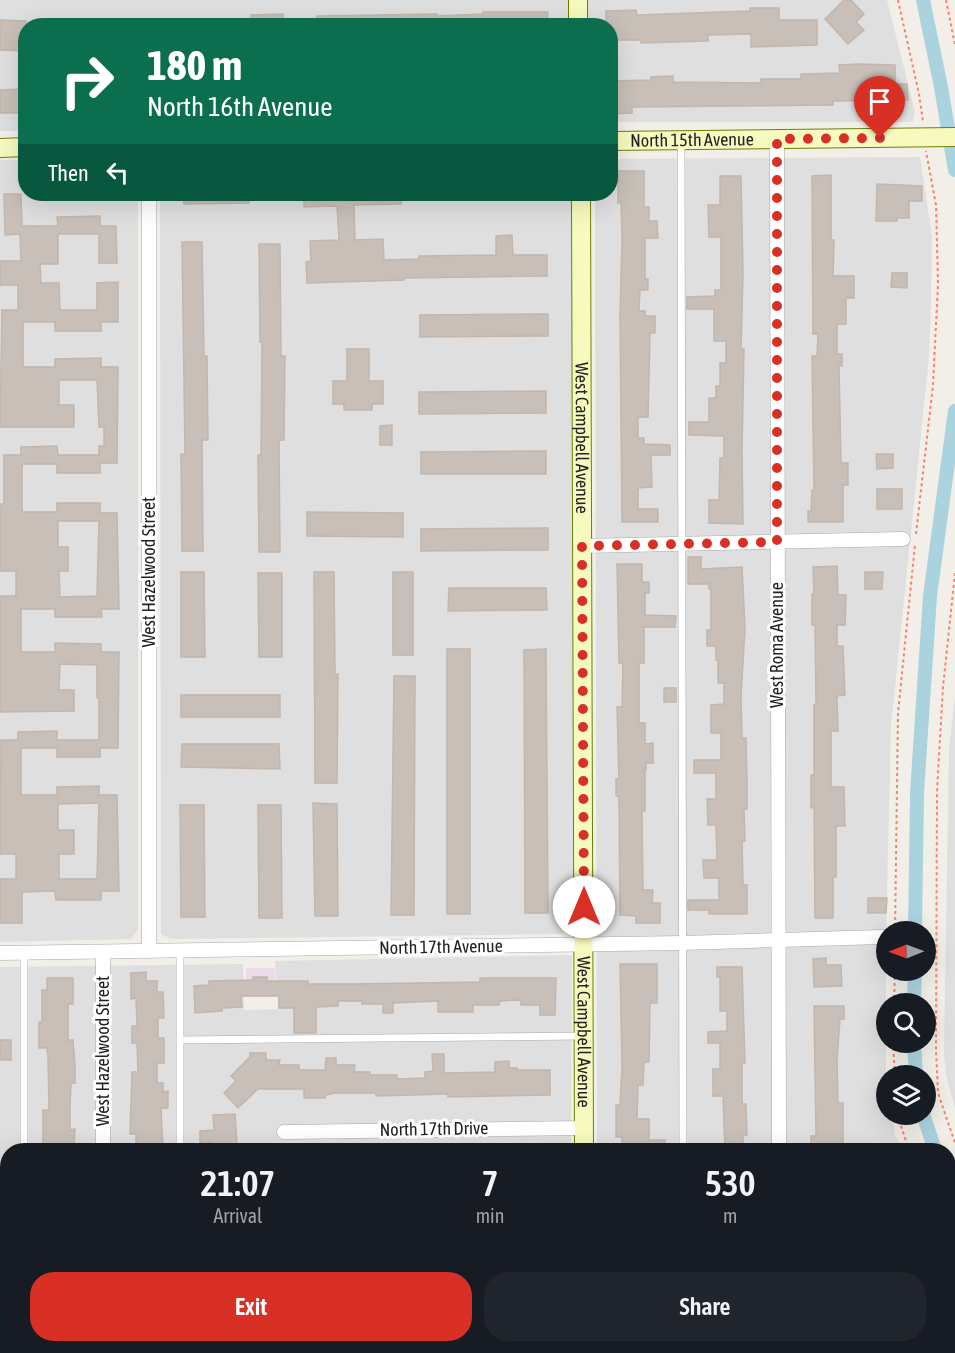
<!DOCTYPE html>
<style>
:root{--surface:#171b24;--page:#20242c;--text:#f1f3f6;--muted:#9ea1a6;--accent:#d93025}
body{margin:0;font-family:"Asap Condensed",sans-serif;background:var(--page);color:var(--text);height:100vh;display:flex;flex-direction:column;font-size:22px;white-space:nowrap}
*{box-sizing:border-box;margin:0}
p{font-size:20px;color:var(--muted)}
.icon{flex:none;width:33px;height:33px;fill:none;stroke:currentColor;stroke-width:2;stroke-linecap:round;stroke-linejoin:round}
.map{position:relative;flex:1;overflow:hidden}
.drawer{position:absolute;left:0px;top:1143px;width:956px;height:210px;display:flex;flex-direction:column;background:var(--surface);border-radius:24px 24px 0 0;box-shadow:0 6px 24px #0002}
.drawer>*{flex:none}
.top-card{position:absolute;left:18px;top:18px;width:600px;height:183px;border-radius:24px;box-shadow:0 6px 24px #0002;background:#0b6e4f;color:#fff;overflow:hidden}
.needle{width:39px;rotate:269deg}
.fabs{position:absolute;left:876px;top:921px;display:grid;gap:12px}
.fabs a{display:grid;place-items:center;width:60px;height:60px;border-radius:50%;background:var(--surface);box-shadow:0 6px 24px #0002;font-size:30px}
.pin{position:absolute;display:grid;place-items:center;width:51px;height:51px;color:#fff;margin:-62px -26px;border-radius:50% 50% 50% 0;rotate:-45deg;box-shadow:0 0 6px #0007}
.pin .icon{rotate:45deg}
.me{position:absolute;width:66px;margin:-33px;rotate:0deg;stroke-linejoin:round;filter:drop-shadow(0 0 4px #0008)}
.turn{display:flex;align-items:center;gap:21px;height:126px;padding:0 30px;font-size:27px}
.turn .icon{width:78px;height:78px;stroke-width:2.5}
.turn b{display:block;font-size:42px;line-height:51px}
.then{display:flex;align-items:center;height:57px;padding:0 30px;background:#0003;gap:12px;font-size:22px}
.eta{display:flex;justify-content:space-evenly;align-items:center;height:102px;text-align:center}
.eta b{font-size:36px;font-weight:600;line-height:42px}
.cta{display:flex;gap:12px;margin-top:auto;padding:12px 30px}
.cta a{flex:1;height:69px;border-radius:24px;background:var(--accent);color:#fff;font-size:24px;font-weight:600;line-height:69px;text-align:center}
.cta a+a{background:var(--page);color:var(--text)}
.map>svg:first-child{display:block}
.residential{fill:#e0dfdf}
.industrial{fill:#ebdbe8}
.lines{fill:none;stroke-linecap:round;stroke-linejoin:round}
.canal{stroke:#aad3df;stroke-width:14}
.building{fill:#c7bfb8;stroke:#c4b6ab;stroke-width:1.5;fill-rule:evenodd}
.lane-casing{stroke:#a9a9a9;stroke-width:8}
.street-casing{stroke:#a9a9a9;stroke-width:15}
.secondary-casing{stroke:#707d05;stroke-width:20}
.path{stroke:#fa8072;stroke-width:2;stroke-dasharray:3 3;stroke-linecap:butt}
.lane{stroke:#fff;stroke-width:7}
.street{stroke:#fff;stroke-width:14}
.secondary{stroke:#f7fabf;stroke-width:18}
.route{stroke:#d93025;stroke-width:10;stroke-dasharray:0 18}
.labels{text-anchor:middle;stroke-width:6;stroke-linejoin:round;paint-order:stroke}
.street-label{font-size:18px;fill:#222;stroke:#fff}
</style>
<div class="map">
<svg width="955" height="1353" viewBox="0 0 955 1353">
<rect width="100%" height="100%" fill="#f2efe9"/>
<g class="residential">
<path d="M0,0H887L915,112L913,122H611L610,26H26L25,131H0Z"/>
<path d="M920,157L932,236L931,306L929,356L891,727L886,932V1114L892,1115L895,1135L902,1150H597L595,194H610L611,159Z"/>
<path d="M0,160H25L26,194H138V929L131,939L0,942Z"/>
<path d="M160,194H572L573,918L572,925L567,931L561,934L171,939L161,934Z"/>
<path d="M955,696V1108L946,1075L944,1054L949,749Z"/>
<path d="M572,955L571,1150H8V1346H572V1353H0V967L243,964L244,1010L278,1009L275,961Z"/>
<path d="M948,1267L955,1285V1353H597V1346H948Z"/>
</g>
<rect class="industrial" x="246" y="968" width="29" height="29"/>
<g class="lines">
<g class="canal">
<path d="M923,0L941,87L955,170"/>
<path d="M915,932L917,793L930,596L955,411"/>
<path d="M914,1004L915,970"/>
<path d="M914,1042L916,1076"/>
<path d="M923,1114L935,1150"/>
<path d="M948,1185L955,1203"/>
</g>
</g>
<g class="building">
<path d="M844,0H851L864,14L856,22L864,30L848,44L825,19Z"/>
<path d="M750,8H779V20H817V45L751,47V34L708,35V41L641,43V40H610V26H606V11L636,10L637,15L750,11Z"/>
<path d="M483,12H548L547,26H317V16L437,14V16L483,14Z"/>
<path d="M283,14V26H252L251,15Z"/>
<path d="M0,20L26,21V51L0,50Z"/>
<path d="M859,64L895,65V84H907L908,100L833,101V105L632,107V113L610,114V81L651,80V77L673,76V82L761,83V79H801V74L840,73L839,65Z"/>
<path d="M26,89V113H0V90Z"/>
<path d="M618,171H644V207H649V221H657L658,238H645V279H648V290H640L639,311H645V316H655V333H650L648,417H638V438H644V444L670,445V455H651L652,487L638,488V509H658V522H622L620,315L622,240L621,202L618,203Z"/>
<path d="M831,175V240H834L833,276H854V298H846V324H837V354H842V366H839L841,463H848V485H843V522H808V511H811L812,490H814L812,356H817L818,334H813L812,176Z"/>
<path d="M720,176H741L743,273L741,349H744L742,450L743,524L709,523V500H719L720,458H724V436L689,435V422H709V398H716V386H720V363H726V341H714V309H687V297L715,296V290H721V237H709L708,205H720Z"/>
<path d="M877,184L922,186V201H909V218H897V221H876Z"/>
<path d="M4,194H21L22,226H58L57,217L100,216V226H116L117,263H99V234H58V264H40L41,283H59L60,310H97V283L118,282V322H101V331H55V322H23V367H55V359L101,358V367H118L117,463H100V473H57V464H22V512H57V503H100V513H117L119,609H101L102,617H55V609H21V652H55V643L101,644V652H119L118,748H100V757H57V748H21V795H57V787L99,786V795H117L119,891H101V900H56L55,891L22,892V923H0V879H16V854H0L1,740H18V732L57,731V740H99V698H97V665L60,664L59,690H74V711L0,712V596H16V571H0V504H4V455H21V447L57,446L58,455H99V446H104V427H99L97,380H59V405H74V427H0L2,310H18V285H0V261H21L20,234L5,235ZM58,521H99L97,596L60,597L59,571H68V547H58ZM99,803L97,879H59V854H74V830H58V804Z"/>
<path d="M183,194H249V203L184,204Z"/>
<path d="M304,194H401V204L354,205L355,240L383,239L384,260L419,259V256L496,255V236L512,235L513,255H547V276L404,278V280L307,283L306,262L311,261L310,241L339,240L337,206L304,207Z"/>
<path d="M182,242H202L204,356H207L208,440H202L203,551H182L181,454H185Z"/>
<path d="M259,244H280L281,356H285L284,440H279L280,552H259L258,455H261L262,342H260Z"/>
<path d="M892,273H907V288L891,287Z"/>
<path d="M548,314V336L420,337V315Z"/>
<path d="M347,349H369V381H383V404H372V410H344V404H333V381H347Z"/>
<path d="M546,391V413L419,414V392Z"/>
<path d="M392,425V445H380V426Z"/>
<path d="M546,451V474H421V452Z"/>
<path d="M876,454H893V468L877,469Z"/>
<rect x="877" y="489" width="25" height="20"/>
<path d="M307,512L403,513V537L307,536Z"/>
<path d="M548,528V550L421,551V529Z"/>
<path d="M688,557H701V569L742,567L745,628L741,697L742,738H746L747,781V809H744L745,841H742L743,885H747V914H709V910H688V900H719V878H704L703,860H717L716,825H708L707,799H716V773H694V760H721V733H711V705L724,704V683H718V660H716V646H707V630H711V589H709V584H688Z"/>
<path d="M617,564H642V582H649V593H645V615L676,616L675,627H644V663H639V723H645V744L653,743V763H646V770H645V811H642L643,890H653L652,903H660V923H636V916L620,915L619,796H616V779H619L617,707H622L623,663H619Z"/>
<path d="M837,566L838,595H846L845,625H837V646H843L845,695L837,696L838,731H831V787H844L845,826H836V877H833V918H815L814,807L811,808V775H814V705L816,704L815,625H812V594H814L813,567Z"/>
<path d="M181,572H204L205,657H181Z"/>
<path d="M314,572H334L335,674H338L337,783H315Z"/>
<rect x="393" y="572" width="20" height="83"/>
<path d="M865,572H883L882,589H865Z"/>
<path d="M258,573H282V657H259Z"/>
<path d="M449,588H546L547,610L448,611Z"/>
<rect x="447" y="649" width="23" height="265"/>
<path d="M546,649L548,913H525L524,650Z"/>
<path d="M394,676H415L414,915H391Z"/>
<rect x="664" y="688" width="12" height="14"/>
<rect x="181" y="695" width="99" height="22"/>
<path d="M182,744H279L280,769L181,767Z"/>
<path d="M313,803L337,804L338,916H315Z"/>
<path d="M180,805H204L205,917H181Z"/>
<path d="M258,805H281L282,918H259Z"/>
<path d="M868,898H887L886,913H868Z"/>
<path d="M826,958V965H841L842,986L814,987L813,959Z"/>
<path d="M620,964H657V1003H650L649,1062H644L643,1085H638L637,1119H649V1140H665V1150H622V1137H616V1105H620L622,1067Z"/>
<path d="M717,967H742L745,1063H742V1104H746L747,1135L743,1136V1150H725L723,1096H713V1069H720V1043H708V1032L727,1031V1011H720V977H717Z"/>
<path d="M146,972V981H157V992H163L164,1018H158V1038H164V1063H157V1083H163V1092L168,1091V1108H161L163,1150H136V1134H130L132,1072H138L137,1043H132V1026H137L136,998L131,999V973Z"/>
<path d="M253,977H267V981H308V984H352L480,982V978H556L555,1015H540V1005H521V1000L500,1001L499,1005H473V1012H438V1001L393,1003V1013H383V1004H362V1001H338V1006L316,1007V1033H294V1008H279V996H241L242,1007L222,1008V1011L195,1013L194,986L209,985V981L253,980Z"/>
<path d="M47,978H73V1004H68V1040H73L75,1066V1083H71L70,1103V1130L75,1129L74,1147L43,1146V1110H49L48,1058L47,1048H39V1022H42V990H47Z"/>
<path d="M814,1006H844V1019H840L837,1060L838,1103H843V1150H811V1136H816Z"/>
<rect x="0" y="1040" width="11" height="20"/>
<path d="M250,1053H266V1060H280L279,1065H299V1070H325L326,1058H336V1065H355L354,1072H370V1075H397V1079L425,1078V1072L433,1071L432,1054H444V1073L495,1072V1062L509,1061V1068H517V1070H550V1095L448,1097V1094L376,1096V1093H336L325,1095V1098H304V1089H258L238,1108L224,1093L236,1081L231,1076L250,1057Z"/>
<path d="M235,1114L237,1145H230V1150H211V1142L200,1143V1131L214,1130L213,1115Z"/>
</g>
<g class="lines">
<defs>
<g id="lane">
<path d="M681,142L683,1150"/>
<path d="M24,953V1150"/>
<path d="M181,1040L584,1036"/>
<path d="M180,1150V951"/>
<path d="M180,1346V1353"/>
<path d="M24,1353V1346"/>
<path d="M683,1353V1346"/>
<path d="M880,1353V1346"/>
</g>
<g id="street">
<path d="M777,139L779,1150"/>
<path d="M582,546L903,539"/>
<path d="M149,951V194"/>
<path d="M103,952V1150"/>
<path d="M0,953L683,943L882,937"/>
<path d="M284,1132L584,1128"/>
<path d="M948,1328H955"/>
<path d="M103,1346V1353"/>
<path d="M778,1346L779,1353"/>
</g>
<g id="secondary">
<path d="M578,0V26"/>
<path id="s1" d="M610,141L955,137"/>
<path d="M0,148L26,147"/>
<path id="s2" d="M581,194L584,1150"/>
<path d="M584,1346V1353"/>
</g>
</defs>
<use href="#lane" class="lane-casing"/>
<use href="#street" class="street-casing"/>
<use href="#secondary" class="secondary-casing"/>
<g class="path">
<path d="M898,0L919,94L923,122"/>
<path d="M946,0L955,45"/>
<path d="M916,534L933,385L938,284L936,205L926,151"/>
<path d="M955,573L943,687L937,791L936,1051L938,1093L955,1143"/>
<path d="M895,932L898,713L915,545"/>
<path d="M894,1004L895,970"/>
<path d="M893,1042L895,1076"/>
<path d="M899,1114L901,1126L909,1150"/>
<path d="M948,1252L955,1269"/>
</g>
<use href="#lane" class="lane"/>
<use href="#street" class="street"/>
<use href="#secondary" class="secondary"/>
</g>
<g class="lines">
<path class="route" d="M584,907L582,546L777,542V139L880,138"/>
</g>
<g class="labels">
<g class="street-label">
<text dy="6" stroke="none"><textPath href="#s1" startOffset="82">North 15th Avenue</textPath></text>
<text dy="6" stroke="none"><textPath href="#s2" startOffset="244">West Campbell Avenue</textPath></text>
<text transform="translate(149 572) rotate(-90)" y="6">West Hazelwood Street</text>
<text transform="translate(777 645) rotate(-90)" y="6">West Roma Avenue</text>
<text transform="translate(441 947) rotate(-1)" y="6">North 17th Avenue</text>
<text dy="6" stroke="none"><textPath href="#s2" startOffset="838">West Campbell Avenue</textPath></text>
<text transform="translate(103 1051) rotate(-90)" y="6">West Hazelwood Street</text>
<text transform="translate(434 1129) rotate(-1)" y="6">North 17th Drive</text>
</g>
</g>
</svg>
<div class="fabs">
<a><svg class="needle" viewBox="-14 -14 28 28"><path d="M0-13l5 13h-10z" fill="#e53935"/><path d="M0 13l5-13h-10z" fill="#9ea1a6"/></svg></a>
<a><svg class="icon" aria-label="search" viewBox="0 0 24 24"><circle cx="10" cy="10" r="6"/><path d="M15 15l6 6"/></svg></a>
<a><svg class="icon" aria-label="layers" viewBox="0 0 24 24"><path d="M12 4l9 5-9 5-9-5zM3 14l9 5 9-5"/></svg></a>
</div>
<div class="pin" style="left:880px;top:138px;background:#d93025"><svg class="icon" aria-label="arrive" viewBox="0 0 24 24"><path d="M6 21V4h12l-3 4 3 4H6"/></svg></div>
<svg class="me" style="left:584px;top:907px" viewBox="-20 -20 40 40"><circle r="19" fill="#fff"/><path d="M0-13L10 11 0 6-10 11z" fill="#d93025"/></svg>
<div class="top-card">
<div class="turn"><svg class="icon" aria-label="right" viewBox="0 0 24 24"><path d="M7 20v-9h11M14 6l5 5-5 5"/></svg><div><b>180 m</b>North 16th Avenue</div></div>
<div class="then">Then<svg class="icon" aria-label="left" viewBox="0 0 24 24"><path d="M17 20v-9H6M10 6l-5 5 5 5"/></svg></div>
</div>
<section class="drawer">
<div class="eta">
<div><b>21:07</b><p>Arrival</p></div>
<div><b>7</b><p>min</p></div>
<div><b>530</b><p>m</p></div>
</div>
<div class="cta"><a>Exit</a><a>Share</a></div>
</section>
</div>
